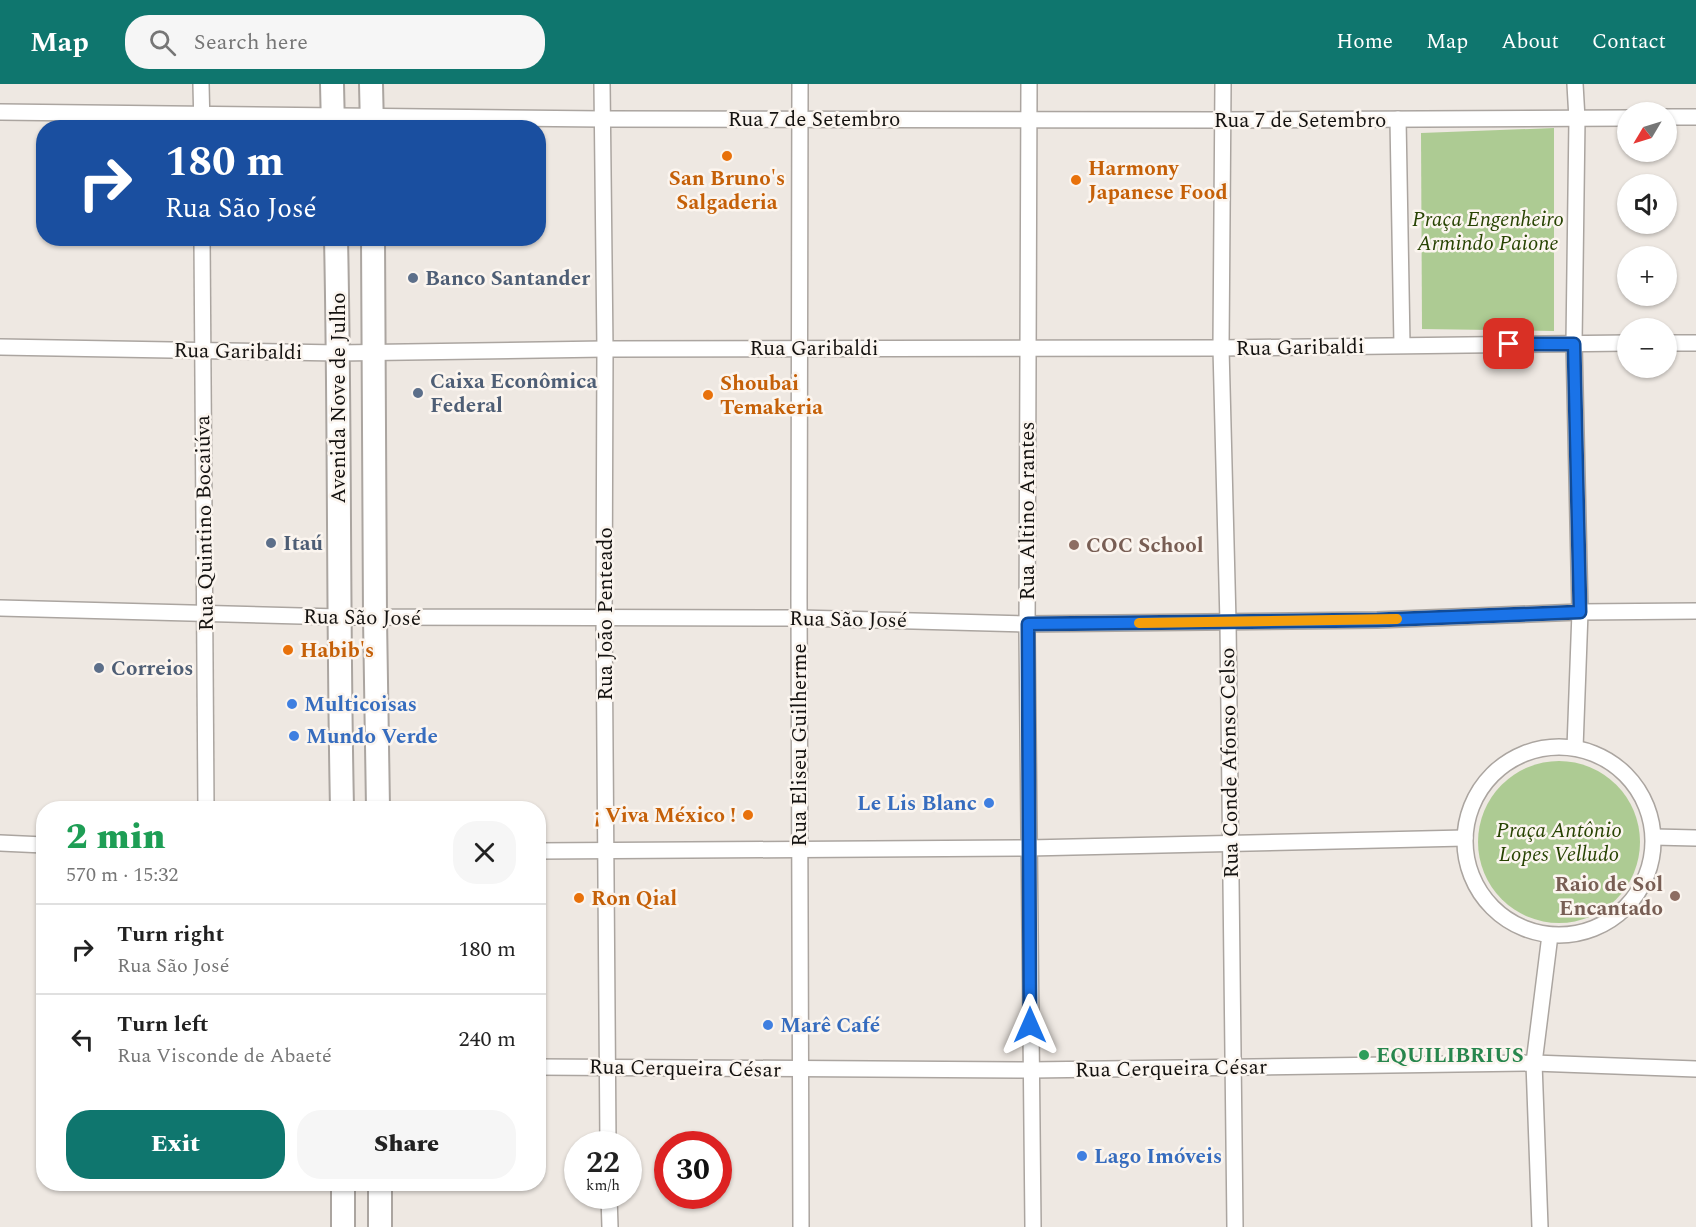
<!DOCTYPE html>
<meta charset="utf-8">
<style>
:root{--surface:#fff;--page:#f6f6f6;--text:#222;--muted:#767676;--line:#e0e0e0;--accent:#0f766e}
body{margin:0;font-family:Spectral,serif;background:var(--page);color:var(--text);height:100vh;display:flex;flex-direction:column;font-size:22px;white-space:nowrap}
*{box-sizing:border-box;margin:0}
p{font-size:20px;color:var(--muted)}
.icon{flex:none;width:33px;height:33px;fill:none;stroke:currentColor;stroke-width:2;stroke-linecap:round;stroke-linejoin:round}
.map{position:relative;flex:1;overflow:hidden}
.sheet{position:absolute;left:36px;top:717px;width:510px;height:390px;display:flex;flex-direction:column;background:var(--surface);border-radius:24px;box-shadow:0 2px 4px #0004}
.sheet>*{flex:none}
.top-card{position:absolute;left:36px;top:36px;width:510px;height:126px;border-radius:24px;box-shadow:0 2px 4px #0004;background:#1a4fa0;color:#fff;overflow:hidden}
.needle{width:39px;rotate:232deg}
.tools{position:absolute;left:1617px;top:18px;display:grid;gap:12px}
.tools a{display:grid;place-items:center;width:60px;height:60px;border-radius:50%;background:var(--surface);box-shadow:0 2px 4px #0004;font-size:30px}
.speed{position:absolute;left:564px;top:1047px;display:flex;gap:12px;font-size:30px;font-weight:700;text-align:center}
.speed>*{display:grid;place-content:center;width:78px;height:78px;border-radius:50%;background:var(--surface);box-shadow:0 2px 4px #0004;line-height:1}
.speed small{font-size:15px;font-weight:400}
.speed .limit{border:9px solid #d22;background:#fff;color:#111}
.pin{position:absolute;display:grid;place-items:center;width:51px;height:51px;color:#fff;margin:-26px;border-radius:12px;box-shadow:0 3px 9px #0006}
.me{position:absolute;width:66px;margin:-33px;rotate:0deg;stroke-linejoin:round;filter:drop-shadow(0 0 4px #0008)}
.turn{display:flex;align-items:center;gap:21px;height:126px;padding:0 30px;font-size:27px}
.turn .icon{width:78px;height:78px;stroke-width:2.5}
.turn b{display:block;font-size:42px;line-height:51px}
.round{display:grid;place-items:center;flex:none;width:63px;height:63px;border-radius:24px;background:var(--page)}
.headline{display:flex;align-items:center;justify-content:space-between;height:102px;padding:0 30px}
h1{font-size:36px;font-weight:800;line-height:45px;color:#1e9e55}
.primary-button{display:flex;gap:12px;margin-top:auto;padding:12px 30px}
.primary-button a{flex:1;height:69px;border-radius:24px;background:var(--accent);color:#fff;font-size:24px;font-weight:800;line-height:69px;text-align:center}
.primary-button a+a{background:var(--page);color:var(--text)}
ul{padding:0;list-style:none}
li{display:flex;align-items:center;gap:18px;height:90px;padding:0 30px;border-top:2px solid var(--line)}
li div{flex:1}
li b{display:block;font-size:22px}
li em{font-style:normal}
header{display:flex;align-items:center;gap:36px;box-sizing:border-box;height:84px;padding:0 30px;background:var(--accent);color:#fff}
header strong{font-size:28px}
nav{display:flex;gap:33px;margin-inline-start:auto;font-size:21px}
.search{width:420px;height:54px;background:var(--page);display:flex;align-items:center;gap:15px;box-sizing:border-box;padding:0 21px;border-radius:24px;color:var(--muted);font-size:22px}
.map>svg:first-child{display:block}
.green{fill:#adcb93}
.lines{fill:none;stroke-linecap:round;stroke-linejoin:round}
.street-casing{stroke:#aba5a0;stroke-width:18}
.secondary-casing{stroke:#aba5a0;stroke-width:26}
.street{stroke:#fff;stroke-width:15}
.secondary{stroke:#fff;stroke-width:22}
.route-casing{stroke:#114b97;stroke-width:15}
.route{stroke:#1a73e8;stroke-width:10}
.slow{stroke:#f59e0b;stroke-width:10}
.food-dot{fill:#e8710a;stroke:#fbf5ef;stroke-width:2}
.service-dot{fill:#5c6f8a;stroke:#fbf5ef;stroke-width:2}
.education-dot{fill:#8d6e63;stroke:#fbf5ef;stroke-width:2}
.shop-dot{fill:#3f7fe0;stroke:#fbf5ef;stroke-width:2}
.leisure-dot{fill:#2e9e5b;stroke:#fbf5ef;stroke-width:2}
.labels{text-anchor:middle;stroke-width:5;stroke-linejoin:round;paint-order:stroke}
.street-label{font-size:21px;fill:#141210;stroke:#fbf5ef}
.food-label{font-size:21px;font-weight:bold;fill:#c56008;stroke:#fbf5ef;text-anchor:start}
.park-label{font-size:21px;font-style:italic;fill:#274302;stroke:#fbf5ef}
.service-label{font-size:21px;font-weight:bold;fill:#4e5e75;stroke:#fbf5ef;text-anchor:start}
.education-label{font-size:21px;font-weight:bold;fill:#785e54;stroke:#fbf5ef;text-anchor:start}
.shop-label{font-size:21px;font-weight:bold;fill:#366cbe;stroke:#fbf5ef;text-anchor:start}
.leisure-label{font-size:21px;font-weight:bold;fill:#27864d;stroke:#fbf5ef;text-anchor:start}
</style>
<header>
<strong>Map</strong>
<div class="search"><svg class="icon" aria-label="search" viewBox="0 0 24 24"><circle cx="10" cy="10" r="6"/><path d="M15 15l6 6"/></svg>Search here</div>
<nav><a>Home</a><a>Map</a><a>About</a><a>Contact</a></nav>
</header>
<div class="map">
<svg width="1696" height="1143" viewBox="0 0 1696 1143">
<rect width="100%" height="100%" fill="#eee8e2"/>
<g class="green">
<path d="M1554,44V247L1422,245L1421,49Z"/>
<circle cx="1559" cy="758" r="81"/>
</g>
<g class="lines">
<defs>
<g id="street">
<path d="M201,0L202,44"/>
<path d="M602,0L605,265L604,533L608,1060"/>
<path d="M800,0L799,515L801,1143"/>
<path d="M1029,0L1027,548L1033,1143"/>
<path d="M1223,0L1221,264L1228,538L1235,1143"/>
<path d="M0,28L602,35L1223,36L1628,34"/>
<path d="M1666,33H1696"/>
<path d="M1398,35L1402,261"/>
<path d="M202,154L206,724"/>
<path d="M1666,259H1696"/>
<path d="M0,263L338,269L605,265L1221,264L1628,259"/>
<path d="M0,524L338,533L800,534L1027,540L1377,536L1580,528L1696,527"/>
<circle cx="1559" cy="757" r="94"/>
<path d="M1575,664L1580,528L1574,259L1577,35L1575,0"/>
<path d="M1654,753L1696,754"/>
<path d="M0,759L44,761"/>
<path d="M538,767L1029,764L1465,754"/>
<path d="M538,983L1031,986L1534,979L1696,985"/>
<path d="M609,1112L610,1143"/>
<path d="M1540,1143L1534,979L1550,851"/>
</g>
<g id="secondary">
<path d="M332,0L333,44"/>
<path d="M371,0L372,44"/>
<path d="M336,154C340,344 338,534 342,724"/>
<path d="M373,154L375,534L378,724"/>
<path d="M343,1100V1143"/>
<path d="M380,1100V1143"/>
</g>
</defs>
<use href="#street" class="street-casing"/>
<use href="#secondary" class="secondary-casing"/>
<use href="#street" class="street"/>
<use href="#secondary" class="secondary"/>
</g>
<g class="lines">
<defs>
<path id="route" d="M1030,941L1028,540L1377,536L1580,528L1574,260H1509"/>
</defs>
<use href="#route" class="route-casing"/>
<use href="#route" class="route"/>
<path class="slow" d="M1139,539L1397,535"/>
</g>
<g class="food-dot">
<circle cx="727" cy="72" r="6"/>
<circle cx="1076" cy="96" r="6"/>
<circle cx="708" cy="311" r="6"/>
<circle cx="288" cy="566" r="6"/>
<circle cx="748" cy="731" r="6"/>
<circle cx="579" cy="814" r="6"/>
</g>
<g class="service-dot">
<circle cx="413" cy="194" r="6"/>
<circle cx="418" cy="309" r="6"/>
<circle cx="271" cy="459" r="6"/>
<circle cx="99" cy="584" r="6"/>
</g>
<g class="education-dot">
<circle cx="1074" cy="461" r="6"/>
<circle cx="1675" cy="812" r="6"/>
</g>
<g class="shop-dot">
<circle cx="292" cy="620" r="6"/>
<circle cx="294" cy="652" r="6"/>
<circle cx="989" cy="719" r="6"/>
<circle cx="768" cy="941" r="6"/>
<circle cx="1082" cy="1072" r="6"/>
</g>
<circle class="leisure-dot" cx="1364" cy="971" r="6"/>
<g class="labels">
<g class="street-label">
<text x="814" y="42">Rua 7 de Setembro</text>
<text x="1300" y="43">Rua 7 de Setembro</text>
<text transform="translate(1300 263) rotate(-1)" y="7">Rua Garibaldi</text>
<text x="814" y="271">Rua Garibaldi</text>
<text transform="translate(238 267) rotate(1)" y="7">Rua Garibaldi</text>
<text transform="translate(338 314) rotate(-90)" y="7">Avenida Nove de Julho</text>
<text transform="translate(1027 427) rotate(-90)" y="7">Rua Altino Arantes</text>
<text transform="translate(204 439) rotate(-91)" y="7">Rua Quintino Bocaiúva</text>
<text transform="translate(605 530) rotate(-90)" y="7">Rua João Penteado</text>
<text transform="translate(362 533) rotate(1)" y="7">Rua São José</text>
<text transform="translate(848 535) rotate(1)" y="7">Rua São José</text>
<text transform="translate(799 661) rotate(-90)" y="7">Rua Eliseu Guilherme</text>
<text transform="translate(1229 679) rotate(-91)" y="7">Rua Conde Afonso Celso</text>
<text transform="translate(685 984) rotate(1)" y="7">Rua Cerqueira César</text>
<text transform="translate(1171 984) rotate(-1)" y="7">Rua Cerqueira César</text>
</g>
<g class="food-label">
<text x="1088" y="91">Harmony<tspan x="1088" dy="24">Japanese Food</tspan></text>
<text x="727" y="101" text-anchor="middle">San Bruno's<tspan x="727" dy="24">Salgaderia</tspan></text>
<text x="720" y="306">Shoubai<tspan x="720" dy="24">Temakeria</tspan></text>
<text x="300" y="573">Habib's</text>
<text x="736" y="738" text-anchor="end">¡ Viva México !</text>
<text x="591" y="821">Ron Qial</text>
</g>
<g class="park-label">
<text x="1488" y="142">Praça Engenheiro<tspan x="1488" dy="24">Armindo Paione</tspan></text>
<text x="1559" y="753">Praça Antônio<tspan x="1559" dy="24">Lopes Velludo</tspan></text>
</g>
<g class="service-label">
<text x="425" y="201">Banco Santander</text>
<text x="430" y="304">Caixa Econômica<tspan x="430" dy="24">Federal</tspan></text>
<text x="283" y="466">Itaú</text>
<text x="111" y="591">Correios</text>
</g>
<g class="education-label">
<text x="1086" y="468">COC School</text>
<text x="1663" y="807" text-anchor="end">Raio de Sol<tspan x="1663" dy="24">Encantado</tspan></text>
</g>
<g class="shop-label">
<text x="304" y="627">Multicoisas</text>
<text x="306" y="659">Mundo Verde</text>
<text x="977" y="726" text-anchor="end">Le Lis Blanc</text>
<text x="780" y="948">Marê Café</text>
<text x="1094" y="1079">Lago Imóveis</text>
</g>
<g class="leisure-label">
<text x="1376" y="978">EQUILIBRIUS</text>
</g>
</g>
</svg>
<div class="tools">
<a><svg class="needle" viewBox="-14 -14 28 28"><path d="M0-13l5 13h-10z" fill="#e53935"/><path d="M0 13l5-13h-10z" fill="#767676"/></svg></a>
<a><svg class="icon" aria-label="sound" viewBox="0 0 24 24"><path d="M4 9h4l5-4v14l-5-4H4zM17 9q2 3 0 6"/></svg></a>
<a>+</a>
<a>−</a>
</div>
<div class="speed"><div>22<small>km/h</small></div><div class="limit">30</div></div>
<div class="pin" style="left:1509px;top:260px;background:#d93025"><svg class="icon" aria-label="arrive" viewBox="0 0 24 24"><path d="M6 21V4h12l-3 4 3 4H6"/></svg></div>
<svg class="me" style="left:1030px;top:941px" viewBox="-20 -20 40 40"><path d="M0-17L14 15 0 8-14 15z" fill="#1a73e8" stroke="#fff" stroke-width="4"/></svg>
<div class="top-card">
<div class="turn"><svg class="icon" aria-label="right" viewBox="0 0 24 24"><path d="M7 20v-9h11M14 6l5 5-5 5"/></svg><div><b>180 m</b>Rua São José</div></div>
</div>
<section class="sheet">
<div class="headline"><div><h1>2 min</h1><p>570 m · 15:32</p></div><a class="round"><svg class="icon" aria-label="close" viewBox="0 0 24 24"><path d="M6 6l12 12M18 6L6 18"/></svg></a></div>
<ul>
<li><svg class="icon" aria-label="right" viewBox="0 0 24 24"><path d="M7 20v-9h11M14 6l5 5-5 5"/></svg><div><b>Turn right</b><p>Rua São José</p></div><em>180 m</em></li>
<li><svg class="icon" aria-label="left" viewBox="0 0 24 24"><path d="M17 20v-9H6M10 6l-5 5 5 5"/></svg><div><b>Turn left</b><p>Rua Visconde de Abaeté</p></div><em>240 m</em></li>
</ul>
<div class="primary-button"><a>Exit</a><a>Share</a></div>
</section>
</div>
